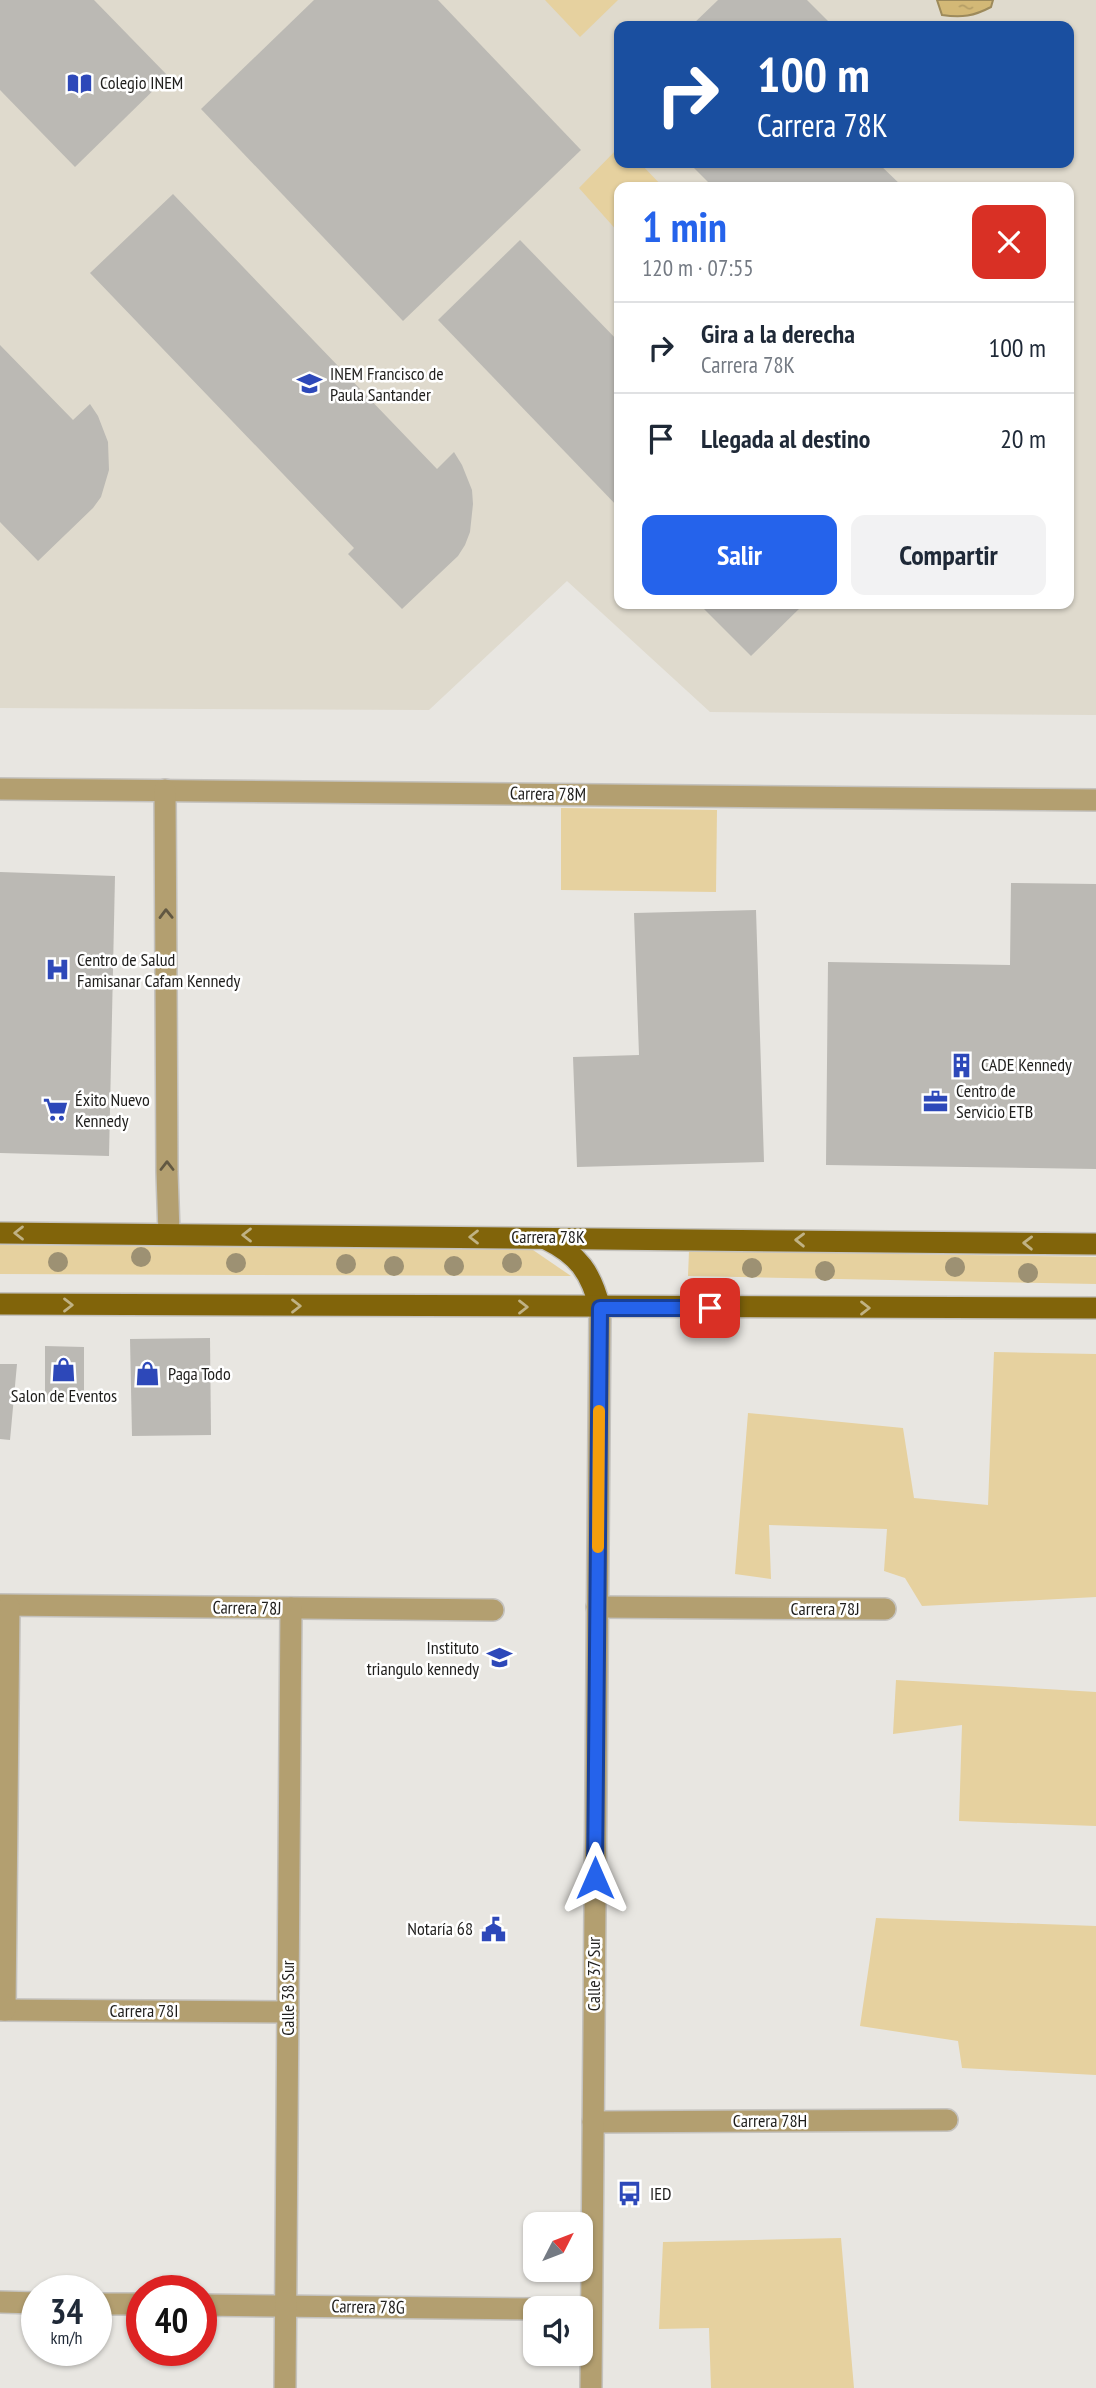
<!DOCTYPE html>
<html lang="es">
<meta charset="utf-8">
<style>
:root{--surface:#fff;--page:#f2f2f3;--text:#1f2937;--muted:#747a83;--line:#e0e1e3;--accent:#2563eb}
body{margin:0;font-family:"PT Sans Narrow",sans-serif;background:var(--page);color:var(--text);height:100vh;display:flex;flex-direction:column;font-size:26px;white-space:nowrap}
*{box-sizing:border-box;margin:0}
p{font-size:23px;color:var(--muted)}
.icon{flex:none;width:38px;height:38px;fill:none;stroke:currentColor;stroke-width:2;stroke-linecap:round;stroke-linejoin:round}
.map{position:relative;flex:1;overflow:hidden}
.sheet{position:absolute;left:614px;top:182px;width:460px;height:427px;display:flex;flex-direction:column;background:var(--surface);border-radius:14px;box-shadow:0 2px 5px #0004}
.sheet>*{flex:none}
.guide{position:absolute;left:614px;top:21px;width:460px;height:147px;border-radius:14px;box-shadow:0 2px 5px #0004;background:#1a4fa0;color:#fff;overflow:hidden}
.needle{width:46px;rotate:48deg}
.fabs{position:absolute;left:523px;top:2212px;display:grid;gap:14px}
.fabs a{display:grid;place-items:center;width:70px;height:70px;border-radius:14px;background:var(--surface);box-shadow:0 2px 5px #0004;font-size:35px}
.speed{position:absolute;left:21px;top:2275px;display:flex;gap:14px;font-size:35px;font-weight:700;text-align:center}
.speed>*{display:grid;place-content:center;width:91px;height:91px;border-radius:50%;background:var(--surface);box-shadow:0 2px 5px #0004;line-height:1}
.speed small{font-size:18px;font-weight:400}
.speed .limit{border:10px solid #d22;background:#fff;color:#111}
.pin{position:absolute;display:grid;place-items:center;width:60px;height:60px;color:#fff;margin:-30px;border-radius:14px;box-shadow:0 4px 10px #0006}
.me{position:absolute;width:77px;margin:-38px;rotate:0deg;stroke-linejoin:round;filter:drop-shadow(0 0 5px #0008)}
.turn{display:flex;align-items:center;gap:24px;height:147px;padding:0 28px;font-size:32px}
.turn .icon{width:91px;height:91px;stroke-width:2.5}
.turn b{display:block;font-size:49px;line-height:60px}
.round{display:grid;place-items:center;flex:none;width:74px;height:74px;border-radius:14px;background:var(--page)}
.headline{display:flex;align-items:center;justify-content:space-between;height:119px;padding:0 28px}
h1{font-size:42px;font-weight:600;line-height:52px;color:var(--accent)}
.primary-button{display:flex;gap:14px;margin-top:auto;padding:14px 28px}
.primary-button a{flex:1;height:80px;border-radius:14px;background:var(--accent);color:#fff;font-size:28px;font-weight:600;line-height:80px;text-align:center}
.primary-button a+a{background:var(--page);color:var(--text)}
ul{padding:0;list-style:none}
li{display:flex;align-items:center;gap:21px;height:91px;padding:0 28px;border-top:2px solid var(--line)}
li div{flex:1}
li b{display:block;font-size:26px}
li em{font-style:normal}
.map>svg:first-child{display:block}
.built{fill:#dfdacd;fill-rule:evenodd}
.green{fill:#e6d19f}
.water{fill:url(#water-ripples);stroke:#9d8a5b;stroke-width:2}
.building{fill:#bbb9b4}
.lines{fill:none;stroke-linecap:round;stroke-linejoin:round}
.minor-casing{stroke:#c4c2be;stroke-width:24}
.major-casing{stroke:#c4c2be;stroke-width:24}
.minor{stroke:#b39f70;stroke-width:21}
.major{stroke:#81640a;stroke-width:21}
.tree{fill:#9d9173}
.oneway{stroke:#625842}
.oneway2{stroke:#c0b284}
.route-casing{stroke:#184099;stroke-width:18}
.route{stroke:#2563eb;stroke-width:12}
.slow{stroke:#f59e0b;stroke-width:12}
.labels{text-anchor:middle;stroke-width:5;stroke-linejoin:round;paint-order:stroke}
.poi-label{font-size:18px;fill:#1f1e1c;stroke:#fff;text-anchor:start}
.street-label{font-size:18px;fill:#1f1e1c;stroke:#fff}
</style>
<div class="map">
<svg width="1096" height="2388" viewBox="0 0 1096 2388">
<defs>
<pattern id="water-ripples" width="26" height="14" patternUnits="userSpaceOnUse" patternTransform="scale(1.75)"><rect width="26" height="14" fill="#d3b876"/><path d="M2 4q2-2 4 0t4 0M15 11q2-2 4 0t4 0" fill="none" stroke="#b59e66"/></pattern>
</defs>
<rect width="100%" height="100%" fill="#e8e6e1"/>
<path class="built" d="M0,0H1096V715L710,712L567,581L429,710L0,708ZM620,26H1069V163H620ZM620,187H1069V604H620Z"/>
<g class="green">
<path d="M545,0H618L580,37Z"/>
<path d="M619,147L620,163H640L663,187H620L619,233L579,188Z"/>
<path d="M561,808L717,810L716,892L561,890Z"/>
<path d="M0,1245L533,1250L571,1276L0,1274Z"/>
<path d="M689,1251L1096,1257V1284L688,1276Z"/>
<path d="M994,1352L1096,1354V1597L922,1606L905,1578L884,1571L887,1529L769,1525L771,1579L735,1574L748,1413L903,1428L914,1498L988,1505Z"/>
<path d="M896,1680L1096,1692V1826L959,1821L962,1725L893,1734Z"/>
<path d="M876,1918L1096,1926V2075L962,2068L958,2041L860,2026Z"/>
<path d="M841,2238L854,2388H711L709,2328L659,2329L663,2242Z"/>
</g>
<path class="water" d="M937,0H993L991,7C974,16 962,18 942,15Z"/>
<g class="building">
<path d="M0,0H94L168,76L75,167L0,90Z"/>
<path d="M314,0H438L581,150L403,321L201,109Z"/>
<path d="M718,0H807L833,26H691Z"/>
<path d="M689,163H878L903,187H713Z"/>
<path d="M173,194L437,469L454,452L462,465L472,490L473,504L470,532L465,545L458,556L402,609L348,554L354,548L90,273Z"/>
<path d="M520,240L620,343V509L438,320Z"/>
<path d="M0,345L73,420L90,404L98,416L108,442L109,470L101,497L93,508L38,561L0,522Z"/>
<path d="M699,604H804L751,656Z"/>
<path d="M0,872L115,876L109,1156L0,1153Z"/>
<path d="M1011,883L1096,884V1169L826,1165L828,962L1010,965Z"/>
<path d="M756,910L764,1162L577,1167L573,1057L639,1055L634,913Z"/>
<path d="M210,1338L211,1435L132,1436L130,1339Z"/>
<path d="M45,1346L84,1347V1402L45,1401Z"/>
<path d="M0,1364H17L10,1440L0,1439Z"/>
</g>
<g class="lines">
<defs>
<g id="minor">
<path d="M0,789L1096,800"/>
<path d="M165,790L167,1172L169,1234"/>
<path d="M0,1605L493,1610"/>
<path d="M597,1607L885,1609"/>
<path d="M0,2010L288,2012"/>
<path d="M5,2010L9,1606"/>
<path d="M593,2122L947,2120"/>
<path d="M0,2302L37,2303"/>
<path d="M96,2304H142"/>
<path d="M201,2305L536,2309"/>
<path d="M285,2388L291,1608"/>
<path d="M591,2388L600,1308"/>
</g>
<g id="major">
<path d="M0,1233L1096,1244"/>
<path d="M546,1239C579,1255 591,1273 600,1308"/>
<path d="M0,1304L1096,1308"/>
</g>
</defs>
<use href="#minor" class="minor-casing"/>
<use href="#major" class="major-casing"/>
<use href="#minor" class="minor"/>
<use href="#major" class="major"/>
</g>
<g class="tree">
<circle cx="141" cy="1257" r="10"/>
<circle cx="58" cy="1262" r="10"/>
<circle cx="236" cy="1263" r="10"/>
<circle cx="512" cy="1263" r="10"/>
<circle cx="346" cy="1264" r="10"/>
<circle cx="394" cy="1266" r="10"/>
<circle cx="454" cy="1266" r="10"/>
<circle cx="955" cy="1267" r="10"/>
<circle cx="752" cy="1268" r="10"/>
<circle cx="825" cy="1271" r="10"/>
<circle cx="1028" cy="1273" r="10"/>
</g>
<defs><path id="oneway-chevron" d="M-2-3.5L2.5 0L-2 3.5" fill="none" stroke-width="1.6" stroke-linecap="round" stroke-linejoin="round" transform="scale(1.75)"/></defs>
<g class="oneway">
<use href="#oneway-chevron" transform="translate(166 914) rotate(-91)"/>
<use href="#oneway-chevron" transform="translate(167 1166) rotate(-90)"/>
</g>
<g class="oneway2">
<use href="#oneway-chevron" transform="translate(19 1233) rotate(-180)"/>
<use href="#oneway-chevron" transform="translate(247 1235) rotate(-180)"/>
<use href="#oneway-chevron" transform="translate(474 1237) rotate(-180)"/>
<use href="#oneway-chevron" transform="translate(800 1240) rotate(-179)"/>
<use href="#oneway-chevron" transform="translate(1028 1243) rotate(-179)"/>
<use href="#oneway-chevron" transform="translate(68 1305)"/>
<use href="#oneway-chevron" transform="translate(296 1306)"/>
<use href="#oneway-chevron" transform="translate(523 1307)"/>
<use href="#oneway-chevron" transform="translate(865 1308)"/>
</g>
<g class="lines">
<defs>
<path id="route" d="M595,1878L600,1308H710"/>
</defs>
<use href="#route" class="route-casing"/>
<use href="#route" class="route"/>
<path class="slow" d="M598,1547L599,1411"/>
</g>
<defs>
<symbol id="library-bare" viewBox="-9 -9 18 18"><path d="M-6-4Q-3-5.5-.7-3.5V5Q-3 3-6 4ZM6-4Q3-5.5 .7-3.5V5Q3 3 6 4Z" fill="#2d48b9" stroke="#fff" stroke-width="2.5" paint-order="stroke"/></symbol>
<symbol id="school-bare" viewBox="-9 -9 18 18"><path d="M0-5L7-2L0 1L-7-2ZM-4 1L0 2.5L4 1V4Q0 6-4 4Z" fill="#2d48b9" stroke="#fff" stroke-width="2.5" paint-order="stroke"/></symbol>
<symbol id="hospital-bare" viewBox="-9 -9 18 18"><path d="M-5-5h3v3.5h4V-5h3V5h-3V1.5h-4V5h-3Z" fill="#2d48b9" stroke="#fff" stroke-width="2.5" paint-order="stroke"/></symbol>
<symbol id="building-bare" viewBox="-9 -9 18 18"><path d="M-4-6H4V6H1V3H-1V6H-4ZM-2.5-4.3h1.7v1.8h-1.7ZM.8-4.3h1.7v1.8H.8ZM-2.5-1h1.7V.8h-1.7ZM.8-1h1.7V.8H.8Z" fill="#2d48b9" stroke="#fff" stroke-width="2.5" paint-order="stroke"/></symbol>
<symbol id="office-bare" viewBox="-9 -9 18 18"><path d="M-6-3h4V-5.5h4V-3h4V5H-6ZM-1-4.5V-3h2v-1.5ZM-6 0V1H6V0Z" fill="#2d48b9" stroke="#fff" stroke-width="2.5" paint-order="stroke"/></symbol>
<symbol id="supermarket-bare" viewBox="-9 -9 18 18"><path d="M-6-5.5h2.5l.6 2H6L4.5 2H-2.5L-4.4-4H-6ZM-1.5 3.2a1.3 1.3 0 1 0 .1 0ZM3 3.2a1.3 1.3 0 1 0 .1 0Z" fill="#2d48b9" stroke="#fff" stroke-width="2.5" paint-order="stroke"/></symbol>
<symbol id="shop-bare" viewBox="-9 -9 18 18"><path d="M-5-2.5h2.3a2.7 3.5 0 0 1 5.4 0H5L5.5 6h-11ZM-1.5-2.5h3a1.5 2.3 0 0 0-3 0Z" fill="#2d48b9" stroke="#fff" stroke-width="2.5" paint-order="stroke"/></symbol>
<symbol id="civic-bare" viewBox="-9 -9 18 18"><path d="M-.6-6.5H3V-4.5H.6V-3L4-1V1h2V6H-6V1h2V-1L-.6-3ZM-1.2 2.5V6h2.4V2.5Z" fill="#2d48b9" stroke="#fff" stroke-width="2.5" paint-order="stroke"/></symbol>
<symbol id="bus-bare" viewBox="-9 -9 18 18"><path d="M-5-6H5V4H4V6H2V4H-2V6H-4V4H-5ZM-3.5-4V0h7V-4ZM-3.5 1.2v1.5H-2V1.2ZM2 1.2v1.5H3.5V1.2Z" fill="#2d48b9" stroke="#fff" stroke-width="2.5" paint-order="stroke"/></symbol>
</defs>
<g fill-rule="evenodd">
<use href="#library-bare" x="62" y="66" width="35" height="35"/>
<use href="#school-bare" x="292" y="366" width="35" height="35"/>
<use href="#hospital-bare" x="40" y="952" width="35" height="35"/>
<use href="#building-bare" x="944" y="1048" width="35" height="35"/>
<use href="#office-bare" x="918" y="1084" width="35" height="35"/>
<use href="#supermarket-bare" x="38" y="1092" width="35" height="35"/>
<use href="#shop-bare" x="46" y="1352" width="35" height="35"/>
<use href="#shop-bare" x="130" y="1356" width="35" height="35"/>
<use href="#school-bare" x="482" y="1640" width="35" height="35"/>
<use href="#civic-bare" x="476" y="1912" width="35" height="35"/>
<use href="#bus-bare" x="612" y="2176" width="35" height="35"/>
</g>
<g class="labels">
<g class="poi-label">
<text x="100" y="89">Colegio INEM</text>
<text x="330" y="380">INEM Francisco de<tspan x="330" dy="21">Paula Santander</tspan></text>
<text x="77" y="966">Centro de Salud<tspan x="77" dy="21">Famisanar Cafam Kennedy</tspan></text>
<text x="981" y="1071">CADE Kennedy</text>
<text x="956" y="1097">Centro de<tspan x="956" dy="21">Servicio ETB</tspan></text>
<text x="75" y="1106">Éxito Nuevo<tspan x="75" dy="21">Kennedy</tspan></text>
<text x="168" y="1380">Paga Todo</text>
<text x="64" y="1402" text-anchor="middle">Salon de Eventos</text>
<text x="479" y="1654" text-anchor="end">Instituto<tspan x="479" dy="21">triangulo kennedy</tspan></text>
<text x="473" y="1935" text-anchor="end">Notaría 68</text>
<text x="650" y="2200">IED</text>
</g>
<g class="street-label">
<text transform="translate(548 794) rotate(1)" y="6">Carrera 78M</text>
<text x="548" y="1243">Carrera 78K</text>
<text transform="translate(247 1608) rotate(1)" y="6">Carrera 78J</text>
<text x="825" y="1615">Carrera 78J</text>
<text transform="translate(594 1974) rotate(-90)" y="6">Calle 37 Sur</text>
<text transform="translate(288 1998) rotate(-90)" y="6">Calle 38 Sur</text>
<text x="144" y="2017">Carrera 78I</text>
<text x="770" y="2127">Carrera 78H</text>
<text transform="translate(368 2307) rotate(1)" y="6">Carrera 78G</text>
</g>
</g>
</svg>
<div class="fabs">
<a><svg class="needle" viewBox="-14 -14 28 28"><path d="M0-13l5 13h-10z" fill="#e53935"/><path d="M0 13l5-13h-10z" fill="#747a83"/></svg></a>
<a><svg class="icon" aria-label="sound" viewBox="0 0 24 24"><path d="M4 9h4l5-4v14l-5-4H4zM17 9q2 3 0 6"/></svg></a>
</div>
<div class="speed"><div>34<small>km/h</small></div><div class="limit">40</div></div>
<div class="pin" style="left:710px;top:1308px;background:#d93025"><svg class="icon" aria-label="arrive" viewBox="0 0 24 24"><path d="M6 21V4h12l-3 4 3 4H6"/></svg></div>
<svg class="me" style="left:595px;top:1878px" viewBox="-20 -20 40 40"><path d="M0-17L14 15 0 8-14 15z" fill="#2563eb" stroke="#fff" stroke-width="4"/></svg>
<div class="guide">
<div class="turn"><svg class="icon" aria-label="right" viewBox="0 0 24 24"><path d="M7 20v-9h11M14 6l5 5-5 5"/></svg><div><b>100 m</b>Carrera 78K</div></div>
</div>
<section class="sheet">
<div class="headline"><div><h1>1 min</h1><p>120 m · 07:55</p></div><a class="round" style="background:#d93025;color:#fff"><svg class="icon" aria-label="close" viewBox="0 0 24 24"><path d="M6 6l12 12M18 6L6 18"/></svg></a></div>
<ul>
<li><svg class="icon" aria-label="right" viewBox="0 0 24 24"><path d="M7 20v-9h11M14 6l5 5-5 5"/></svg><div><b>Gira a la derecha</b><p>Carrera 78K</p></div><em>100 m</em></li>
<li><svg class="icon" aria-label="arrive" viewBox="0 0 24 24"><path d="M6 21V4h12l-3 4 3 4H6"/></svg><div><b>Llegada al destino</b></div><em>20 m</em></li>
</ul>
<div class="primary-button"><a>Salir</a><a>Compartir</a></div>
</section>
</div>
